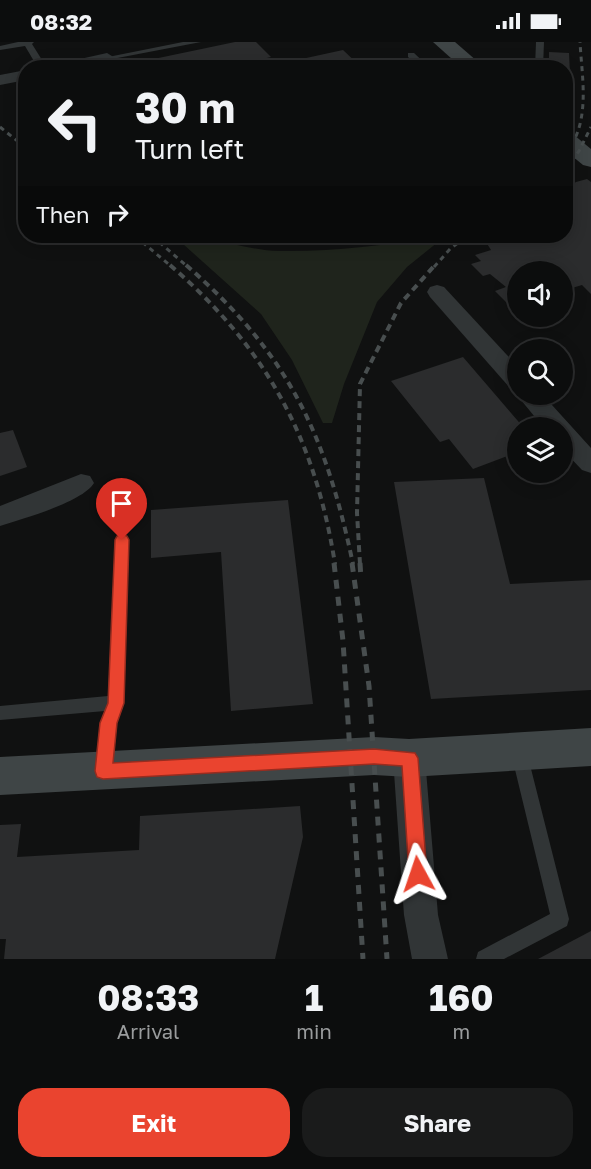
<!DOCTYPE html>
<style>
:root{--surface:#0c0d0d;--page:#1a1b1b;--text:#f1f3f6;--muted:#9a9c9d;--line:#2c2d2e;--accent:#ea442f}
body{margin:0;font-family:"Golos Text",sans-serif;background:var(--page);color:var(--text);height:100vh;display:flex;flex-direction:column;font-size:22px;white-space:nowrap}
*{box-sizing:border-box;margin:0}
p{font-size:20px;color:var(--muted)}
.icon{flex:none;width:33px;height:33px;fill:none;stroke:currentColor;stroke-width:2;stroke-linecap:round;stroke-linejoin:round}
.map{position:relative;height:917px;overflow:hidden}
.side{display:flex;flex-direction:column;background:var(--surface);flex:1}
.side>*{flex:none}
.guide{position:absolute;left:18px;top:18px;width:555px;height:183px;border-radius:24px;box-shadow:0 3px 15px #0003,0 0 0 2px var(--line);background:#0c0d0d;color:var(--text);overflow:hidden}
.fabs{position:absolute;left:507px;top:219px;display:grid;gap:12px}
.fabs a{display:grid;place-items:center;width:66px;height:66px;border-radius:50%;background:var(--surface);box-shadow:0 3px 15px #0003,0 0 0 2px var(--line);font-size:30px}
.pin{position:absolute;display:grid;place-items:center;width:51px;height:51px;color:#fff;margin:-62px -26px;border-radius:50% 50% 50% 0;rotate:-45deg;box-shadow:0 0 6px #0007}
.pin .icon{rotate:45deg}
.me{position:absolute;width:66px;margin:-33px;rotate:355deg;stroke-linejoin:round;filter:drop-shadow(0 0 4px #0008)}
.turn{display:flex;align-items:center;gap:21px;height:126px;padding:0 18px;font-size:27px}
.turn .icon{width:78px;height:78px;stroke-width:2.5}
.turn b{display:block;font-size:42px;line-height:51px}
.then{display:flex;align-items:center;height:57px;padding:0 18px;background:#0003;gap:12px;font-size:22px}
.eta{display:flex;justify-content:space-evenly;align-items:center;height:102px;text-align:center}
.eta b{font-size:36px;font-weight:700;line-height:42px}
.action{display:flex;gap:12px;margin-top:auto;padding:12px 18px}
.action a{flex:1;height:69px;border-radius:24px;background:var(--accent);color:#fff;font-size:24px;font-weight:700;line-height:69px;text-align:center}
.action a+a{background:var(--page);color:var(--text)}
.status{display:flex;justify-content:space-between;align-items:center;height:42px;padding:0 30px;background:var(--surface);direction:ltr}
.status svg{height:16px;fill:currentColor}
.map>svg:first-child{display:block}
.green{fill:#1f241c}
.building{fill:#2b2c2d}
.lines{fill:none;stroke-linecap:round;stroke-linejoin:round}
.lane{fill:#313536;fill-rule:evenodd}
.street{fill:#313536;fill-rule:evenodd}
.secondary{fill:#3f4546;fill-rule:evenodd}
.rail-far2{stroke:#484e4f;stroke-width:3;stroke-dasharray:5 4.5;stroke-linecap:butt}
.rail-far1{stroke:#484e4f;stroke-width:4;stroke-dasharray:7 5;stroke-linecap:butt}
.rail{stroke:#484e4f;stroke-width:5;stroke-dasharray:9 8;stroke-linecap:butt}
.route{fill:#ea442f;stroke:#982c1f;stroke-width:1.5}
</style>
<div class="status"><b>08:32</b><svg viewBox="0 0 49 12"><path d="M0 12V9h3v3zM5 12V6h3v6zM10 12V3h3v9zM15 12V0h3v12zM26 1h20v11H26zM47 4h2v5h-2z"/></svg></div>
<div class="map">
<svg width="591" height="917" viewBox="0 0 591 917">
<rect width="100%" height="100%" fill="#101111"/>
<path class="green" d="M435,196L438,200L407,225L377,260L344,342L332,381H323L292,318L261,272L183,202C213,192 247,209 279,209C331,210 383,203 435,196Z"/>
<g class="building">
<path d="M235,0H256L271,15L223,26H127L125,23Z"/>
<path d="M343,8L362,26H304L297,18Z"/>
<path d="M549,10L569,11L570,32H566V26H550V22H546V18H549Z"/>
<path d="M587,137L591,140V252L582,243L562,249V230H518V263L511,265L495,249L506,245L490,232L483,234L471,222L481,219L475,213L491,208L486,200L496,194H566V147L576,140Z"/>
<path d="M463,315L524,386H518V410L473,427L449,397L440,400L391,339Z"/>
<path d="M13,388L27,425L0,434V391Z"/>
<path d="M484,436L510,542L591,538V648L431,657L394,440Z"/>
<path d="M288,458L313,662L231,669L221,510L151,516V468Z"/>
<path d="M300,764L303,795L275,917H4L6,897H0V783L21,782L17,815L139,808L140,774Z"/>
<path d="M591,889V917H538Z"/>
</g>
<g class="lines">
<g class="lane">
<path d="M18,0H34L32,2L47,26H38L25,4L0,8V4Z"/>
<path d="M183,0H201L107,18L103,16Z"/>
<path d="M536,0H544L543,26H535Z"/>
<path d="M408,11H414L430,26H420L408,15Z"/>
<path d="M122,492L127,494L129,498L124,661L117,681L111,728L109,734L103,736L97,734L95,728L101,681L105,669L0,678V664L108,654L115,498L117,494Z"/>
<path d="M519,703L525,706L527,711L569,877L567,884L504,917H476L478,910L550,872L511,711L513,706Z"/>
</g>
<g class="street">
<path d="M107,11L115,16L113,19L84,26H51L53,23Z"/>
<path d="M26,28V38L0,43V33Z"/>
<path d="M437,243L444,245L518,325V348L510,346L430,255L427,250L430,245Z"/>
<path d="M518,350V352H542L591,406V431L582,428L562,407V386H544L516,352Z"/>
<path d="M81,432L90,434L94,441C83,460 22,477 0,484V464Z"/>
<path d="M409,701L420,706L425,716L438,873L448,917H412L404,873L393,716L398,706Z"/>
</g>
<g class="secondary">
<path d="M433,0H455L485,26H462Z"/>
<path d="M566,91L574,93L591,107V125L583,123L566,109Z"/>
<path d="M591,686V724L409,735L374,733L0,753V715L374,695L409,697Z"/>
</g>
<g class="rail-far2">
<path d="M0,85L26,106"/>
<path d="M566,111C591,80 582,37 580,0"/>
<path d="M566,127L579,109L591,85"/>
<path d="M135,194L172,225"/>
<path d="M152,194L188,225"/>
<path d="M243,194L310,197L374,194"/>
<path d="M434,225L451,206L468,194"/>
</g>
<g class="rail-far1">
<path d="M170,223C267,307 315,396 335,522"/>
<path d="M186,223C289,313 325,390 353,522"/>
<path d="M360,522L357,471L360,342L401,261L435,223"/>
</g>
<g class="rail">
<path d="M334,521L343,599L363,917"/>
<path d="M352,521L369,644L387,917"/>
<path d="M360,521L361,537"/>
</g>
</g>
<path class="route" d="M122,492L127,494L129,498L124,661L117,681L113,721L374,707L415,711L418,716L427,832L425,839L418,842L412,839L409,832L402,724L374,722L103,737L97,735L95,729L100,681L108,661L115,498L117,494Z"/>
</svg>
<div class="fabs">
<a><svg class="icon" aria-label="sound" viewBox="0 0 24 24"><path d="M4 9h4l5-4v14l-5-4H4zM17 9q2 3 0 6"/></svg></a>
<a><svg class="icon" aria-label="search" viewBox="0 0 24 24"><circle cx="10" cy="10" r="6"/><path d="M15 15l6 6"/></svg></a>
<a><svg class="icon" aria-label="layers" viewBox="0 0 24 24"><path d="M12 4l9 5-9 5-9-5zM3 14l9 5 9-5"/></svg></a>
</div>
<div class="pin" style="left:122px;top:498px;background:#d93025"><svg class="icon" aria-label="arrive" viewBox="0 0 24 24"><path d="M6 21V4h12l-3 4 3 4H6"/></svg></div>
<svg class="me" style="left:418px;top:832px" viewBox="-20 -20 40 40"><path d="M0-17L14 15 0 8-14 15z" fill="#ea442f" stroke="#fff" stroke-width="4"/></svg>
<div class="guide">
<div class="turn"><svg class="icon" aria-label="left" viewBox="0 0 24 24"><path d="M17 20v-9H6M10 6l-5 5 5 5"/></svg><div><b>30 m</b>Turn left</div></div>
<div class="then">Then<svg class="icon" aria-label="right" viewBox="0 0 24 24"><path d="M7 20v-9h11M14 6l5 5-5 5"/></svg></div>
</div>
</div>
<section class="side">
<div class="eta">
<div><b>08:33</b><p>Arrival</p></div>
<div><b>1</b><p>min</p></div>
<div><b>160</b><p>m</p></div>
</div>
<div class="action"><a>Exit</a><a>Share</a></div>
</section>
